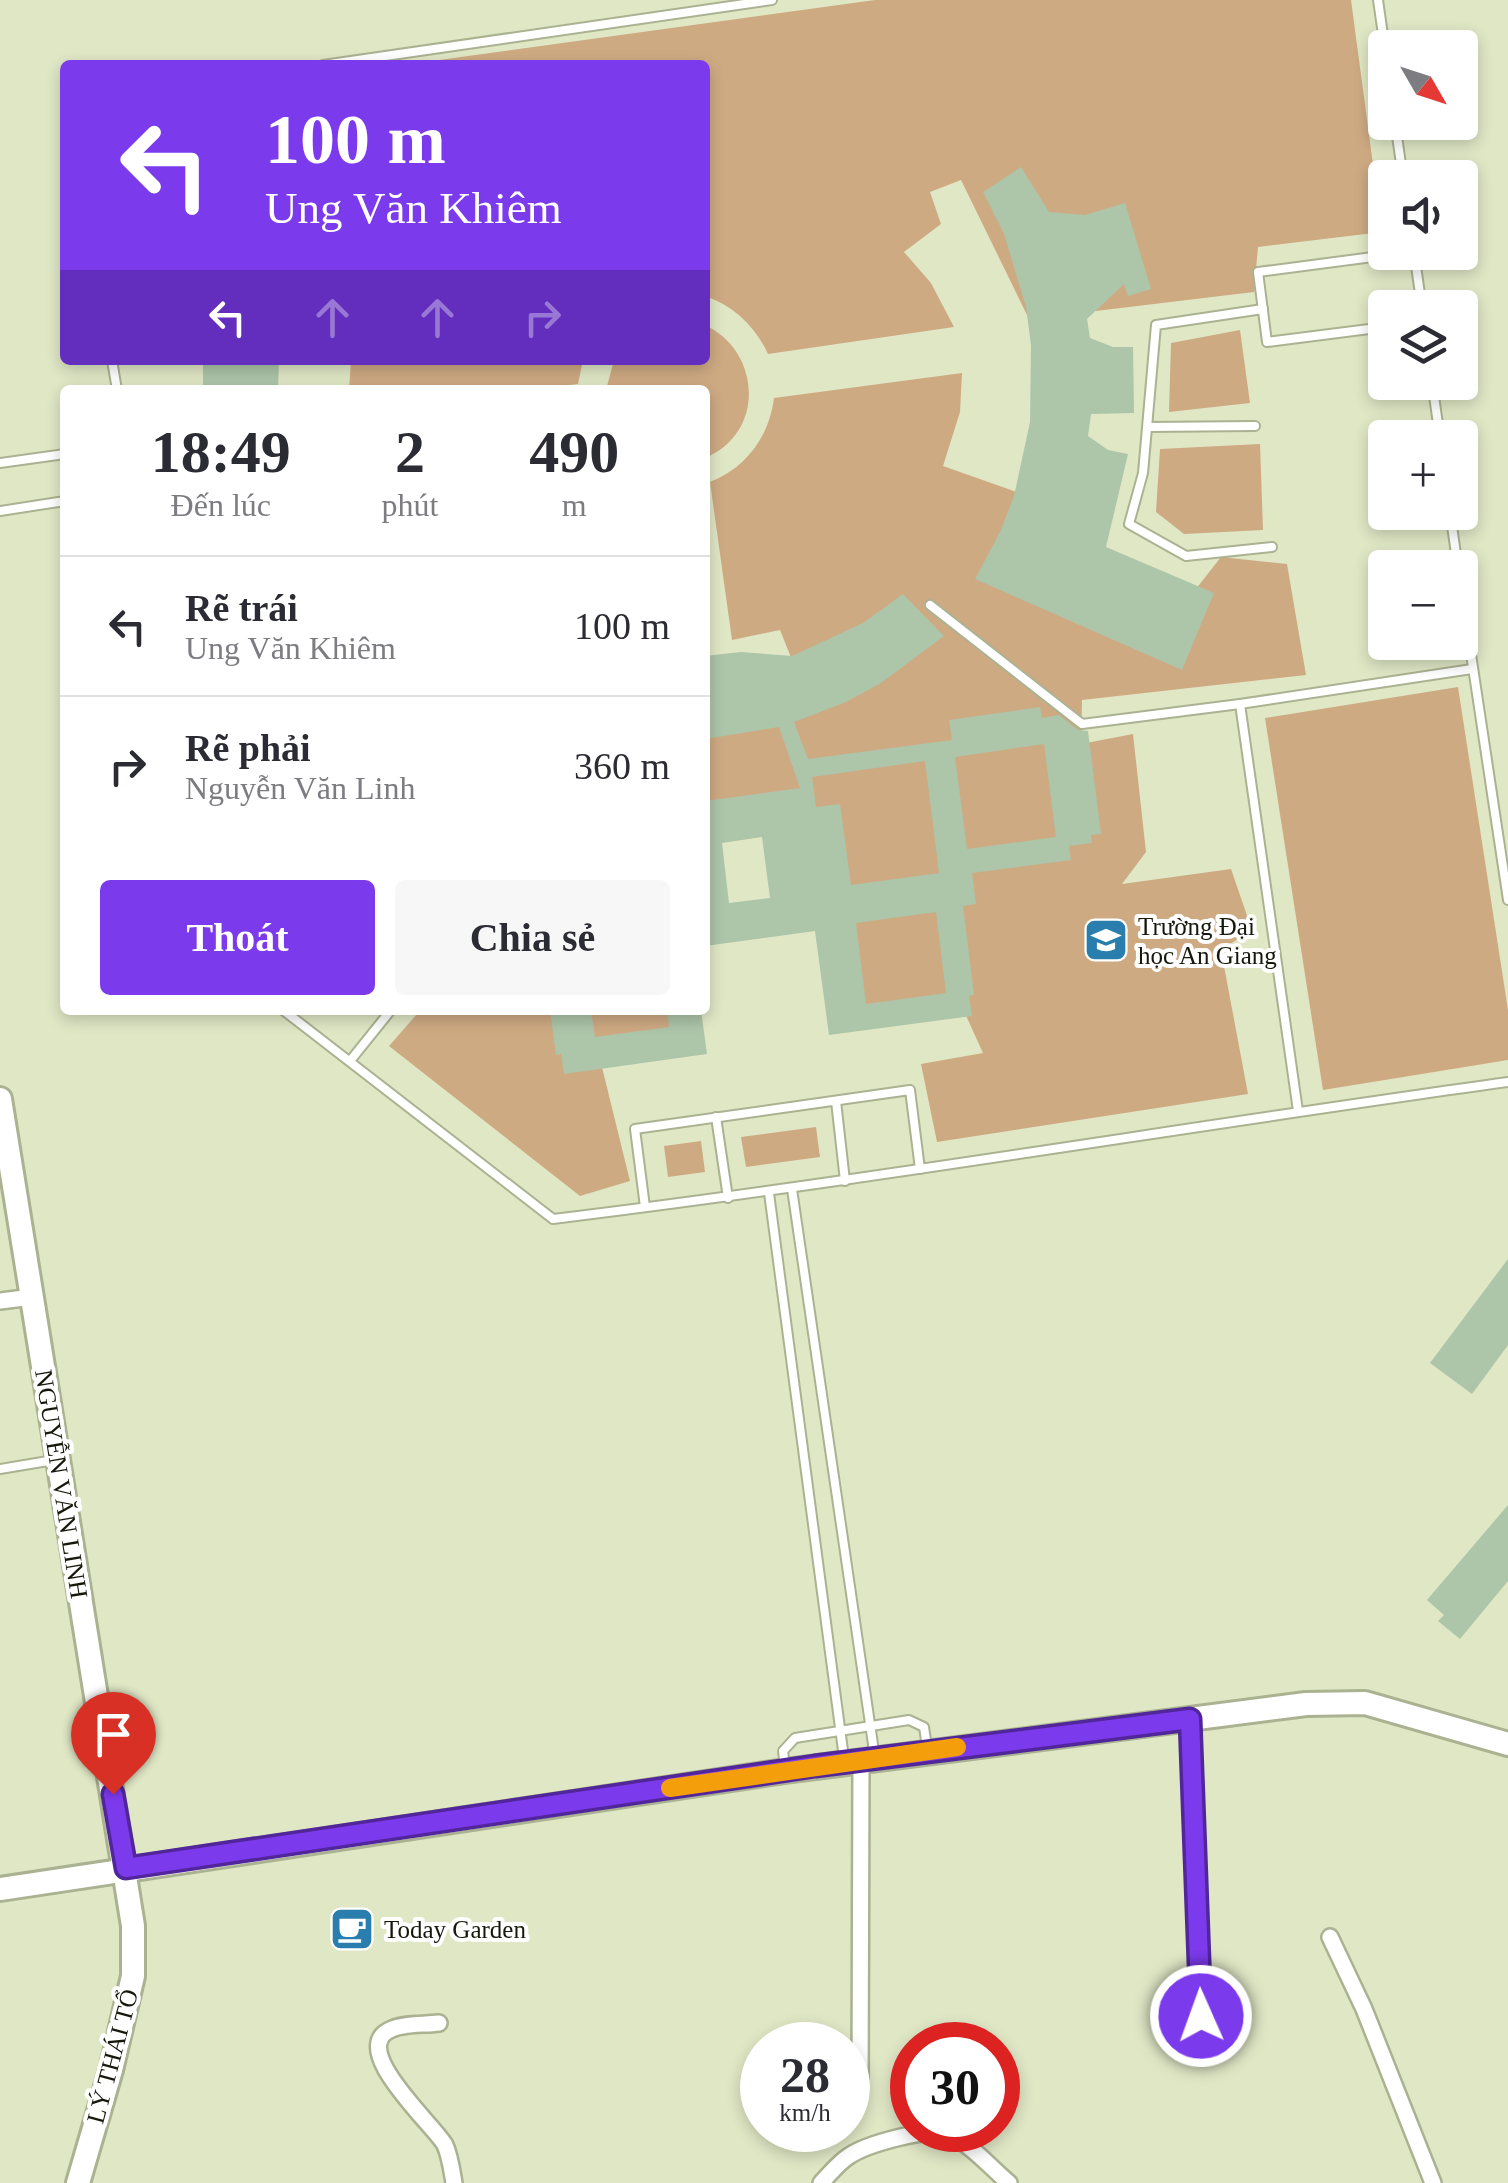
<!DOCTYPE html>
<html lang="vi">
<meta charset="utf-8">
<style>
:root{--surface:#fff;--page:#f7f7f7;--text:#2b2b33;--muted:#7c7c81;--line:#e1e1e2;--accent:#7c3aed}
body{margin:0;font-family:Georgia,serif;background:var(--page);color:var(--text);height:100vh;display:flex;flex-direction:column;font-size:38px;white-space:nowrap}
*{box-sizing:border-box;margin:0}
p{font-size:32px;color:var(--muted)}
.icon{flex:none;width:55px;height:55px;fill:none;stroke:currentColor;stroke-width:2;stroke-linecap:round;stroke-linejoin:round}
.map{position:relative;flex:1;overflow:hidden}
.panel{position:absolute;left:60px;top:385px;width:650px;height:630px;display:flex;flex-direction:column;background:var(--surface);border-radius:10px;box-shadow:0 5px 15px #0003}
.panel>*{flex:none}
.banner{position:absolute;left:60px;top:60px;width:650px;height:305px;border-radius:10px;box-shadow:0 5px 15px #0003;background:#7c3aed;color:#fff;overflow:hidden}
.needle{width:65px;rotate:129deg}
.fabs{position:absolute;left:1368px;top:30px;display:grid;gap:20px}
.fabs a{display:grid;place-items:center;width:110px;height:110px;border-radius:10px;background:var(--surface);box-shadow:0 5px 15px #0003;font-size:50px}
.speed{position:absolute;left:740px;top:2022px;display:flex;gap:20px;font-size:50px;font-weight:700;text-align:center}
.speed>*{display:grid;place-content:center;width:130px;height:130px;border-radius:50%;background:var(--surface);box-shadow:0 5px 15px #0003;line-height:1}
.speed small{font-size:25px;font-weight:400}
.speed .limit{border:15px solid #d22;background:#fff;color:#111}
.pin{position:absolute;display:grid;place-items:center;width:85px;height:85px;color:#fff;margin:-102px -42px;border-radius:50% 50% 50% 0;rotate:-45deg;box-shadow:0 0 10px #0007}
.pin .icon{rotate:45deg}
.me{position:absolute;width:110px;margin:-55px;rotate:358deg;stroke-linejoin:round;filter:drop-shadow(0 0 8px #0008)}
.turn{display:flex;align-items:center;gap:35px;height:210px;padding:0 40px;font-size:45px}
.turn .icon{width:130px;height:130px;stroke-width:2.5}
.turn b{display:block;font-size:70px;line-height:85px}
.lanes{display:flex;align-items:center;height:95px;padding:0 40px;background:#0003;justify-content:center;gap:50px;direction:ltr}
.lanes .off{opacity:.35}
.eta{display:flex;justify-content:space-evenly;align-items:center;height:170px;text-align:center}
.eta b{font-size:60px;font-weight:800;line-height:70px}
.primary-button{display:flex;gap:20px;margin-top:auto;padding:20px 40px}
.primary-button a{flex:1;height:115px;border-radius:10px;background:var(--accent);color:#fff;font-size:40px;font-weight:800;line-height:115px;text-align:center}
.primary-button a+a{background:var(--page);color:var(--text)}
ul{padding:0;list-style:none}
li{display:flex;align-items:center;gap:30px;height:140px;padding:0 40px;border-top:2px solid var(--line)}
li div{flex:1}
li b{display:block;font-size:38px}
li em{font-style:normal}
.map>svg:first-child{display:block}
.green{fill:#ceaa83}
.building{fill:#adc5a9;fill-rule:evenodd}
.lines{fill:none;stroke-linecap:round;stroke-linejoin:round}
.lane-casing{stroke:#abb291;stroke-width:12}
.street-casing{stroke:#abb291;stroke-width:20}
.secondary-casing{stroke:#abb291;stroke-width:28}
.lane{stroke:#fff;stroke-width:8}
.street{stroke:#fff;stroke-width:15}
.secondary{stroke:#fff;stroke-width:22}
.route-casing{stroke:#51269a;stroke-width:25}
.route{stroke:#7c3aed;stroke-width:18}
.slow{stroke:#f59e0b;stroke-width:18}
.labels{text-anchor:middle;stroke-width:8;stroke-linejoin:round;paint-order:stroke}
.poi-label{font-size:25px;fill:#16180c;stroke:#fff;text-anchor:start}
.street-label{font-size:25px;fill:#16180c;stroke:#fff}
</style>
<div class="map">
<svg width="1508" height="2183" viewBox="0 0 1508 2183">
<rect width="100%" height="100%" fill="#e0e7c5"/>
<g class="green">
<path d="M875,0H1351L1382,232L1258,247L1254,292L1029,319L961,180L930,192L941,224L904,252L931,283L954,327L768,354C755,326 734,306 705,296V65H403Z"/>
<path d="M705,325C761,351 766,433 705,458V390H606L614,360H705Z"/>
<path d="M1240,330L1250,403L1169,412L1171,343Z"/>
<path d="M351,360H583L578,384L532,390H349Z"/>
<path d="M962,373L960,412L943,466L1036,499L1038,554L1192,594L1221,557L1287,564L1306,675L1082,700L1081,744L1133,734L1146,852L1122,884L1231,869L1252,930L1221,950L1248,1094L937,1142L921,1064L983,1053L963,1009L854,1028L788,822L705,808V716L805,692L780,630L732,640L710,482C746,468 769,437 774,398Z"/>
<path d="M1260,444L1263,530L1184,534L1156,512L1160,449Z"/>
<path d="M1458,687L1508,1010V1060L1323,1090L1265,718Z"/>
<path d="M414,1010H697L698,1036L598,1051L630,1181L580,1196L389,1046L417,1014Z"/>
<path d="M816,1127L820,1157L746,1167L741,1137Z"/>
<path d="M701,1141L705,1172L668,1177L664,1146Z"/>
</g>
<g class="building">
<path d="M1021,167L1049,212L1085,215L1125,203L1151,289L1128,296L1124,284L1087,319L1090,338L1113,347H1133L1134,413L1091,414L1088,436L1108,450L1128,454L1106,547L1214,593L1182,670L975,579L1000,532L1014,496L1030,422L1031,345L1026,307L1004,234L983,192Z"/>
<path d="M203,360H279L278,390H203Z"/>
<path d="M903,594L944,636L881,683L846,702L794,722L808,759L952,740L949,720L1040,707L1042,718L1059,715L1078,730L1088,731L1101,834L1091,835L1092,843L1069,846L1071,860L972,873L976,904L963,906L974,995L969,996L972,1016L829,1035L815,931L705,946V801L800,788L779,727L705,739V656L741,652L792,656L863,623ZM1044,744L1056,837L967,849L955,757ZM925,761L939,873L851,885L840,804L816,807L812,777ZM762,837L770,898L729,903L722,843ZM936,912L946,993L866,1004L856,923Z"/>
<path d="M550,1010H591L595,1037L669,1027L667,1010H701L707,1054L564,1074L561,1054L556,1055Z"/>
<path d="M1508,1259V1345L1472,1394L1430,1363Z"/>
<path d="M1508,1505V1581L1460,1639L1438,1621L1444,1615L1427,1600Z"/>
</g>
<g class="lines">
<defs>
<g id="lane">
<path d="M1378,0L1385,49"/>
<path d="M323,65L772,0"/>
<path d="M1395,122L1403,178"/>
<path d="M1414,252L1422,308"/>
<path d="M1263,309L1156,325L1143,473L1129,524L1186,556L1272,547"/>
<path d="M1385,327L1267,342L1258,272L1411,252"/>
<path d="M112,360L117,390"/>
<path d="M1432,382L1440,438"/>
<path d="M1148,427L1255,426"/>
<path d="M0,463L65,454"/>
<path d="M0,511L65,501"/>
<path d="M1450,512L1458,568"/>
<path d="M1460,581L1508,900"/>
<path d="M930,605L1082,724L1240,704"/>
<path d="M283,1010L553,1219C872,1180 1189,1126 1508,1082"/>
<path d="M350,1061L391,1010"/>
<path d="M836,1101L845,1181"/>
<path d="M1298,1111L1240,704L1472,669"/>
<path d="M716,1117L728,1198"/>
<path d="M792,1189L875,1758"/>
<path d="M769,1193L844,1758"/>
<path d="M645,1207L635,1129L910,1090L920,1169"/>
<path d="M0,1469L54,1460"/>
<path d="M785,1766L783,1751L795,1738L909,1720L924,1727L927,1747"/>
</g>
<g id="street">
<path d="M0,1301L32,1297"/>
<path d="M1190,1719L1201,2016"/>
<path d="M1330,1937L1364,2009L1433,2183"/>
<path d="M439,2023C425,2025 405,2023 392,2029C345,2047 435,2126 445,2145C450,2156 452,2171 454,2183"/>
<path d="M860,2092L861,1760"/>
<path d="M821,2183C830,2174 838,2163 849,2156C867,2144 927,2127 947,2134C969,2142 991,2168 1009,2183"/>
</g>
<g id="secondary">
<path d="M0,1099L133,1926V1976L111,2070L78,2183"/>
<path d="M0,1889L785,1771L1306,1704L1365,1703L1508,1744"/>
</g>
</defs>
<use href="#lane" class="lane-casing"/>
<use href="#street" class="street-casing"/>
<use href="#secondary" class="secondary-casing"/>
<use href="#lane" class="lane"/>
<use href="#street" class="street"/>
<use href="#secondary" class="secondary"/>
</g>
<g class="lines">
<defs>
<path id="route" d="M113,1794L126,1868L815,1766L1190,1719L1201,2016"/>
</defs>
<use href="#route" class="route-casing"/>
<use href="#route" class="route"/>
<path class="slow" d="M670,1788L957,1747"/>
</g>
<defs>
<symbol id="university-square" viewBox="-11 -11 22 22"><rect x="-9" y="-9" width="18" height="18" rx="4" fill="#297eae" stroke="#fff"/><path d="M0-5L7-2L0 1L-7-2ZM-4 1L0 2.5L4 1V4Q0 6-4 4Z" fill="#fff"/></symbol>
<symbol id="cafe-square" viewBox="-11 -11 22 22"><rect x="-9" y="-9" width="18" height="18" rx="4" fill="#297eae" stroke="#fff"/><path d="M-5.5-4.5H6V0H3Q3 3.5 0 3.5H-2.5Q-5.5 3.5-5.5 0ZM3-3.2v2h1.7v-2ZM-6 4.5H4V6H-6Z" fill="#fff"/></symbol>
</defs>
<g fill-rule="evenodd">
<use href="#university-square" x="1081" y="915" width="50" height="50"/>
<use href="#cafe-square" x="327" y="1904" width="50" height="50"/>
</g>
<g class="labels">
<g class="poi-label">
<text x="1138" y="935">Trường Đại<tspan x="1138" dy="29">học An Giang</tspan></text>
<text x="384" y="1938">Today Garden</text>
</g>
<g class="street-label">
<text transform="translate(62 1484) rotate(81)" y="9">NGUYỄN VĂN LINH</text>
<text transform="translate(112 2056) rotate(-75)" y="9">LÝ THÁI TỔ</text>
</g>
</g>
</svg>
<div class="fabs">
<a><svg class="needle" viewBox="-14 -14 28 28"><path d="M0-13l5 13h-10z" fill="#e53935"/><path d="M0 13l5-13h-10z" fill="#7c7c81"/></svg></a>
<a><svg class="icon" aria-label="sound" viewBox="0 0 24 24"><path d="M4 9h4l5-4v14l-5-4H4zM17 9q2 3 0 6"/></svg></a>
<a><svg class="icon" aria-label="layers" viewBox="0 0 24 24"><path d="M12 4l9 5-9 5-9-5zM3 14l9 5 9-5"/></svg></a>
<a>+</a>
<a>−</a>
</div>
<div class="speed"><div>28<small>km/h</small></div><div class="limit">30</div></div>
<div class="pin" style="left:113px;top:1794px;background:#d93025"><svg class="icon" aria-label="arrive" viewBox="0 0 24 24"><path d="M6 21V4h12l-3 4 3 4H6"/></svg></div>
<svg class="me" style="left:1201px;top:2016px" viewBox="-20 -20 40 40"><circle r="17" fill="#7c3aed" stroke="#fff" stroke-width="3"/><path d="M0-11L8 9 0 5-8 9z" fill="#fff"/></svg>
<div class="banner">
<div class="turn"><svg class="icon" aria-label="left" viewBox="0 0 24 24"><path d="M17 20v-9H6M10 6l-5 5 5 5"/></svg><div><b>100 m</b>Ung Văn Khiêm</div></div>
<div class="lanes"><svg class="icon" aria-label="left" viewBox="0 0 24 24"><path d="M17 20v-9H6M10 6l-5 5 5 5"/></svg><svg class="icon off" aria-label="ahead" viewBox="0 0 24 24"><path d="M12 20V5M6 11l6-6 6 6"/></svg><svg class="icon off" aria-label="ahead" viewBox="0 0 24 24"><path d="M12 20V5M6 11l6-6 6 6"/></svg><svg class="icon off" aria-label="right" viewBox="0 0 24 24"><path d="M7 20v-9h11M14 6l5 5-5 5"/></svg></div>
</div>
<section class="panel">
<div class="eta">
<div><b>18:49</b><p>Đến lúc</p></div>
<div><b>2</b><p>phút</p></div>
<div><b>490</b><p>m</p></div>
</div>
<ul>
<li><svg class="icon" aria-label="left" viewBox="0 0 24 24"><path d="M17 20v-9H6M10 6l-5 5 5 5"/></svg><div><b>Rẽ trái</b><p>Ung Văn Khiêm</p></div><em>100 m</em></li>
<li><svg class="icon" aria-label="right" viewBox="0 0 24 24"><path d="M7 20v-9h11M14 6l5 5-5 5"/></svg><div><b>Rẽ phải</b><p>Nguyễn Văn Linh</p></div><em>360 m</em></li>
</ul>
<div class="primary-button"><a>Thoát</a><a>Chia sẻ</a></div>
</section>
</div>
